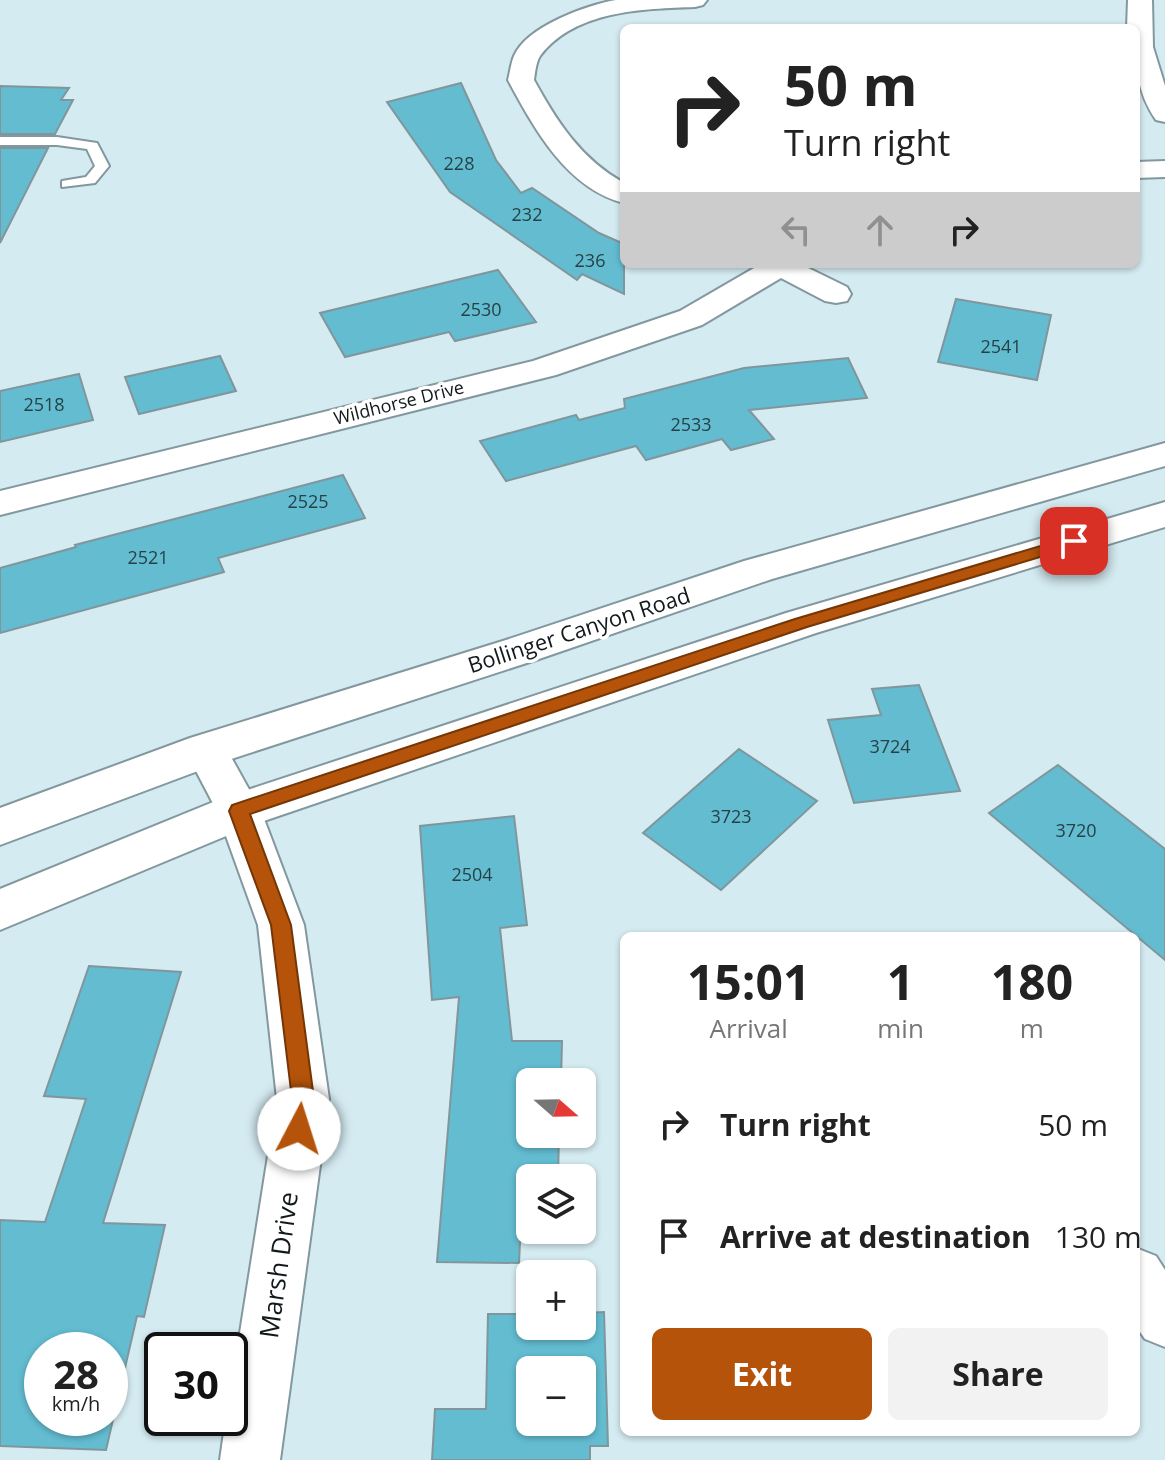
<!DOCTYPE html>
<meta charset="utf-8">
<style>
:root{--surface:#fff;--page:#f2f2f2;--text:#222;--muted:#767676;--accent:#b45309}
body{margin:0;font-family:"Open Sans",sans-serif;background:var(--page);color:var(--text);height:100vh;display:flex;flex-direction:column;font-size:30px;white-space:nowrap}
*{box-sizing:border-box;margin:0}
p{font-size:26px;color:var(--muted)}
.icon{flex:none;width:44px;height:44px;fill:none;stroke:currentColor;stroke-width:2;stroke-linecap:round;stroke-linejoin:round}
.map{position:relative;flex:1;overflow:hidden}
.sheet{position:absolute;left:620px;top:932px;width:520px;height:504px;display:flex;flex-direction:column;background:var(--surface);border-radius:12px;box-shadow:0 2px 6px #0004}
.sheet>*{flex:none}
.hud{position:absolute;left:620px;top:24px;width:520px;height:244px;border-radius:12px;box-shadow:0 2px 6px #0004;background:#fff;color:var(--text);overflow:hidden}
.needle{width:52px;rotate:110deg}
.controls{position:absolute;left:516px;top:1068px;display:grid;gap:16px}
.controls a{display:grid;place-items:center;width:80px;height:80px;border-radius:12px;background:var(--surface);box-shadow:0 2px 6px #0004;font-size:40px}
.speed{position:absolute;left:24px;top:1332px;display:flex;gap:16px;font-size:40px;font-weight:700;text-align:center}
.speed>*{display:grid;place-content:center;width:104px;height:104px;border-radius:50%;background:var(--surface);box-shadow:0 2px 6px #0004;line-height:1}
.speed small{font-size:20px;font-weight:400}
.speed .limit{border:4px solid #111;border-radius:12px;background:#fff;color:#111}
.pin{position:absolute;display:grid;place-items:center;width:68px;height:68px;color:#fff;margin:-34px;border-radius:16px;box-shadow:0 4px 12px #0006}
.me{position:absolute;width:88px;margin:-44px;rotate:5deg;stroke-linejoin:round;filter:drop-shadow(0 0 6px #0008)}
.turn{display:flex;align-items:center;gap:28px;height:168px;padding:0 32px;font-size:36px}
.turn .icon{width:104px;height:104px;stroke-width:2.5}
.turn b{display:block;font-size:56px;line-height:68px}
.lanes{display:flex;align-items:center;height:76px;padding:0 32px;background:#0003;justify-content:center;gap:40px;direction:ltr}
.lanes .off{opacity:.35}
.eta{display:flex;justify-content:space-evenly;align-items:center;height:136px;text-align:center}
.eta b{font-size:48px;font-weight:700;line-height:56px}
.action{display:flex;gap:16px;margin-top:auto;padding:16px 32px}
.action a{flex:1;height:92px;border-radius:12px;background:var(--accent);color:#fff;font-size:32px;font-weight:700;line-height:92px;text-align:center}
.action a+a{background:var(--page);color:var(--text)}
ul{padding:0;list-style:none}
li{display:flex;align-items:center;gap:24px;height:112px;padding:0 32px}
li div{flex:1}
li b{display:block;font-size:30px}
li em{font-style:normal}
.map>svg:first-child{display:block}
.building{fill:#63bcd0;stroke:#81969c;stroke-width:2;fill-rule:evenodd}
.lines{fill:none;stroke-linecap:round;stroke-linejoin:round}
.service-casing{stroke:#83989e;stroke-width:4}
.minor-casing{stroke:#83989e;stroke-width:4}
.secondary-casing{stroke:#83989e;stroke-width:4}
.service{fill:#fff;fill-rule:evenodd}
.minor{fill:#fff;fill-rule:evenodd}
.secondary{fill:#fff;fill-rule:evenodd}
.route{fill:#b45309;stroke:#753606;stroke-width:2}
.labels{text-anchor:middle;stroke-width:7;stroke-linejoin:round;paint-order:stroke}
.number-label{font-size:18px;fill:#264248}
.far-street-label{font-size:18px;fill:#11191b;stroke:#fff}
.street-label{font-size:22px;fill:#11191b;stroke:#fff}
.near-street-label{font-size:26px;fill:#11191b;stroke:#fff}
</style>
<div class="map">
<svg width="1165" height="1460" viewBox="0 0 1165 1460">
<rect width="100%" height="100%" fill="#d4ebf1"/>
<g class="building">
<path d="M461,83L496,160L521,193L532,188L599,233L624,244V294L582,274L577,280L450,192L387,102Z"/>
<path d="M0,86L69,88L61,100H73L55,134H0Z"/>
<path d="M0,148H48L0,243Z"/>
<path d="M498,270L536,322L455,341L449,332L345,357L320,313Z"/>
<path d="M956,299L1051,315L1037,380L938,362Z"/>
<path d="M220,356L236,391L139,414L125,377Z"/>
<path d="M848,358L867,398L749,410L774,439L731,450L722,439L646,460L636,446L506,481L480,441L576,415L579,420L625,408L624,399L744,368Z"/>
<path d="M79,374L93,420L0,442V391Z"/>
<path d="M343,475L365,518L218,558L224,572L0,633V568L76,547L75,545Z"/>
<path d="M919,685L960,791L854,803L828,720L881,715L872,689Z"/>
<path d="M739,749L817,801L721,890L643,833Z"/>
<path d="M1058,765L1165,849V960L989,813Z"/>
<path d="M514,816L527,925L500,928L512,1041H562L561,1082H530V1134H559L558,1178L523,1180L519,1263L437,1262L459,997L432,1000L420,826Z"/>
<path d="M89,966L181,972L103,1223L165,1225L144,1317L137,1316L106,1450L0,1446V1220L45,1222L86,1099L44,1096ZM42,1350H110V1418H42Z"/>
<path d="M604,1312L608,1446H590V1460H432L435,1409H486L488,1314H530V1326H582V1313ZM530,1370H582V1422H530Z"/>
</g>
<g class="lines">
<defs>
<path id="service" d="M0,137H57L97,143L109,166L95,183L62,187V181L86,177L95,166L87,149L57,145H0Z"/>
<g id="minor">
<path d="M616,0H707L703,5L695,7C643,9 575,10 540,56C536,62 535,73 534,80C557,122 581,159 624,183V203C566,188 534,128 508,80C510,72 511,63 514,56C527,26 587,5 616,0Z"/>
<path d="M1128,0H1152L1153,47L1165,86V122L1156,120C1135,90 1136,62 1136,28H1127Z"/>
<path d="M1165,161V177L1136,178V162Z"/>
<path d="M761,264H800L847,287L851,294L847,301L836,303L825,301L781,278L702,325L556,375L0,515V491L533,361L680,311Z"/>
<path d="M206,734L221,739L261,811L304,925L329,1099L280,1460H220L226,1418H230V1396L277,1099L258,925L217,811L185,750L191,739Z"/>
<path d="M1136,1248L1156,1256L1165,1270V1347L1145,1339L1136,1326Z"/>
</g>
<g id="secondary">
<path d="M1165,443V466L772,579L536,660L222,762L0,845V808L190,738L506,640L744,561Z"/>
<path d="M1165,502V527L816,633L255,824L0,930V889L223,798L786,613Z"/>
</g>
</defs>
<use href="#service" class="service-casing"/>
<use href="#minor" class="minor-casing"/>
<use href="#secondary" class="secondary-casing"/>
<use href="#service" class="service"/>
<use href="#minor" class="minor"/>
<use href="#secondary" class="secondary"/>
</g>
<path class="route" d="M1074,536L1080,537V545L807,627L250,814L291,925L314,1099L307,1137L299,1140L291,1137L287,1129L292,1099L271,925L229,811L232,805L795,619Z"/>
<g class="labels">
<g class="number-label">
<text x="459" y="170">228</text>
<text x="527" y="221">232</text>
<text x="590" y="267">236</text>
<text x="481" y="316">2530</text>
<text x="1001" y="353">2541</text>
<text x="44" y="411">2518</text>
<text x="691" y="431">2533</text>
<text x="308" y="508">2525</text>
<text x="148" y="564">2521</text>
<text x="890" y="753">3724</text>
<text x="731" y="823">3723</text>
<text x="1076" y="837">3720</text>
<text x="472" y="881">2504</text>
</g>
<g class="far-street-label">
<text transform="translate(399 403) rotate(-14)" y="6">Wildhorse Drive</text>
</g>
<g class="street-label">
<text transform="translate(579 630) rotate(-18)" y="8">Bollinger Canyon Road</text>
</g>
<g class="near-street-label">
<text transform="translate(279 1265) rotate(-82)" y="9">Marsh Drive</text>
</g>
</g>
</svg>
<div class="controls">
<a><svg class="needle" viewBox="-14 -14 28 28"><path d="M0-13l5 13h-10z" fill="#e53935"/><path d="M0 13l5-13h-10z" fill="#767676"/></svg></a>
<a><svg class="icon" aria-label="layers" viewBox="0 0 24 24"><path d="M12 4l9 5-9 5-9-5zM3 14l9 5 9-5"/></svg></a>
<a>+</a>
<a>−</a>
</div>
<div class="speed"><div>28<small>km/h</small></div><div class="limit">30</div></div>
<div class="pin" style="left:1074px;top:541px;background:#d93025"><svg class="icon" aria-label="arrive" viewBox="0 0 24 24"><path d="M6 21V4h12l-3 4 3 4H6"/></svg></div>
<svg class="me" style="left:299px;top:1129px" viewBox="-20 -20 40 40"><circle r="19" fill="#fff"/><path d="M0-13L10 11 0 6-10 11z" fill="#b45309"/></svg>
<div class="hud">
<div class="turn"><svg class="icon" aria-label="right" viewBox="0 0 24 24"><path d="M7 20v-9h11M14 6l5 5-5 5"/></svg><div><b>50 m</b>Turn right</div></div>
<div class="lanes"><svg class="icon off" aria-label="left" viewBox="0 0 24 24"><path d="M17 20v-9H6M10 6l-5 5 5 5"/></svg><svg class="icon off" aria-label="ahead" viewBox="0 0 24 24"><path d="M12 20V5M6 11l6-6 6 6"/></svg><svg class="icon" aria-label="right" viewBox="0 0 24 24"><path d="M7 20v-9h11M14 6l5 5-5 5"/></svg></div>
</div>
<section class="sheet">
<div class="eta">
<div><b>15:01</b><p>Arrival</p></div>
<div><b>1</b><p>min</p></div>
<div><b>180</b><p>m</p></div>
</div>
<ul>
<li><svg class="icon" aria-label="right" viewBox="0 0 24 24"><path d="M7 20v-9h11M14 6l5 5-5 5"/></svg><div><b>Turn right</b></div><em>50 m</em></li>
<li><svg class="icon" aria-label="arrive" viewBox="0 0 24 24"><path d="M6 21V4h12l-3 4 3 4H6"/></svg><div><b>Arrive at destination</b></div><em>130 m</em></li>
</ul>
<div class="action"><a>Exit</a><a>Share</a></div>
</section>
</div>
